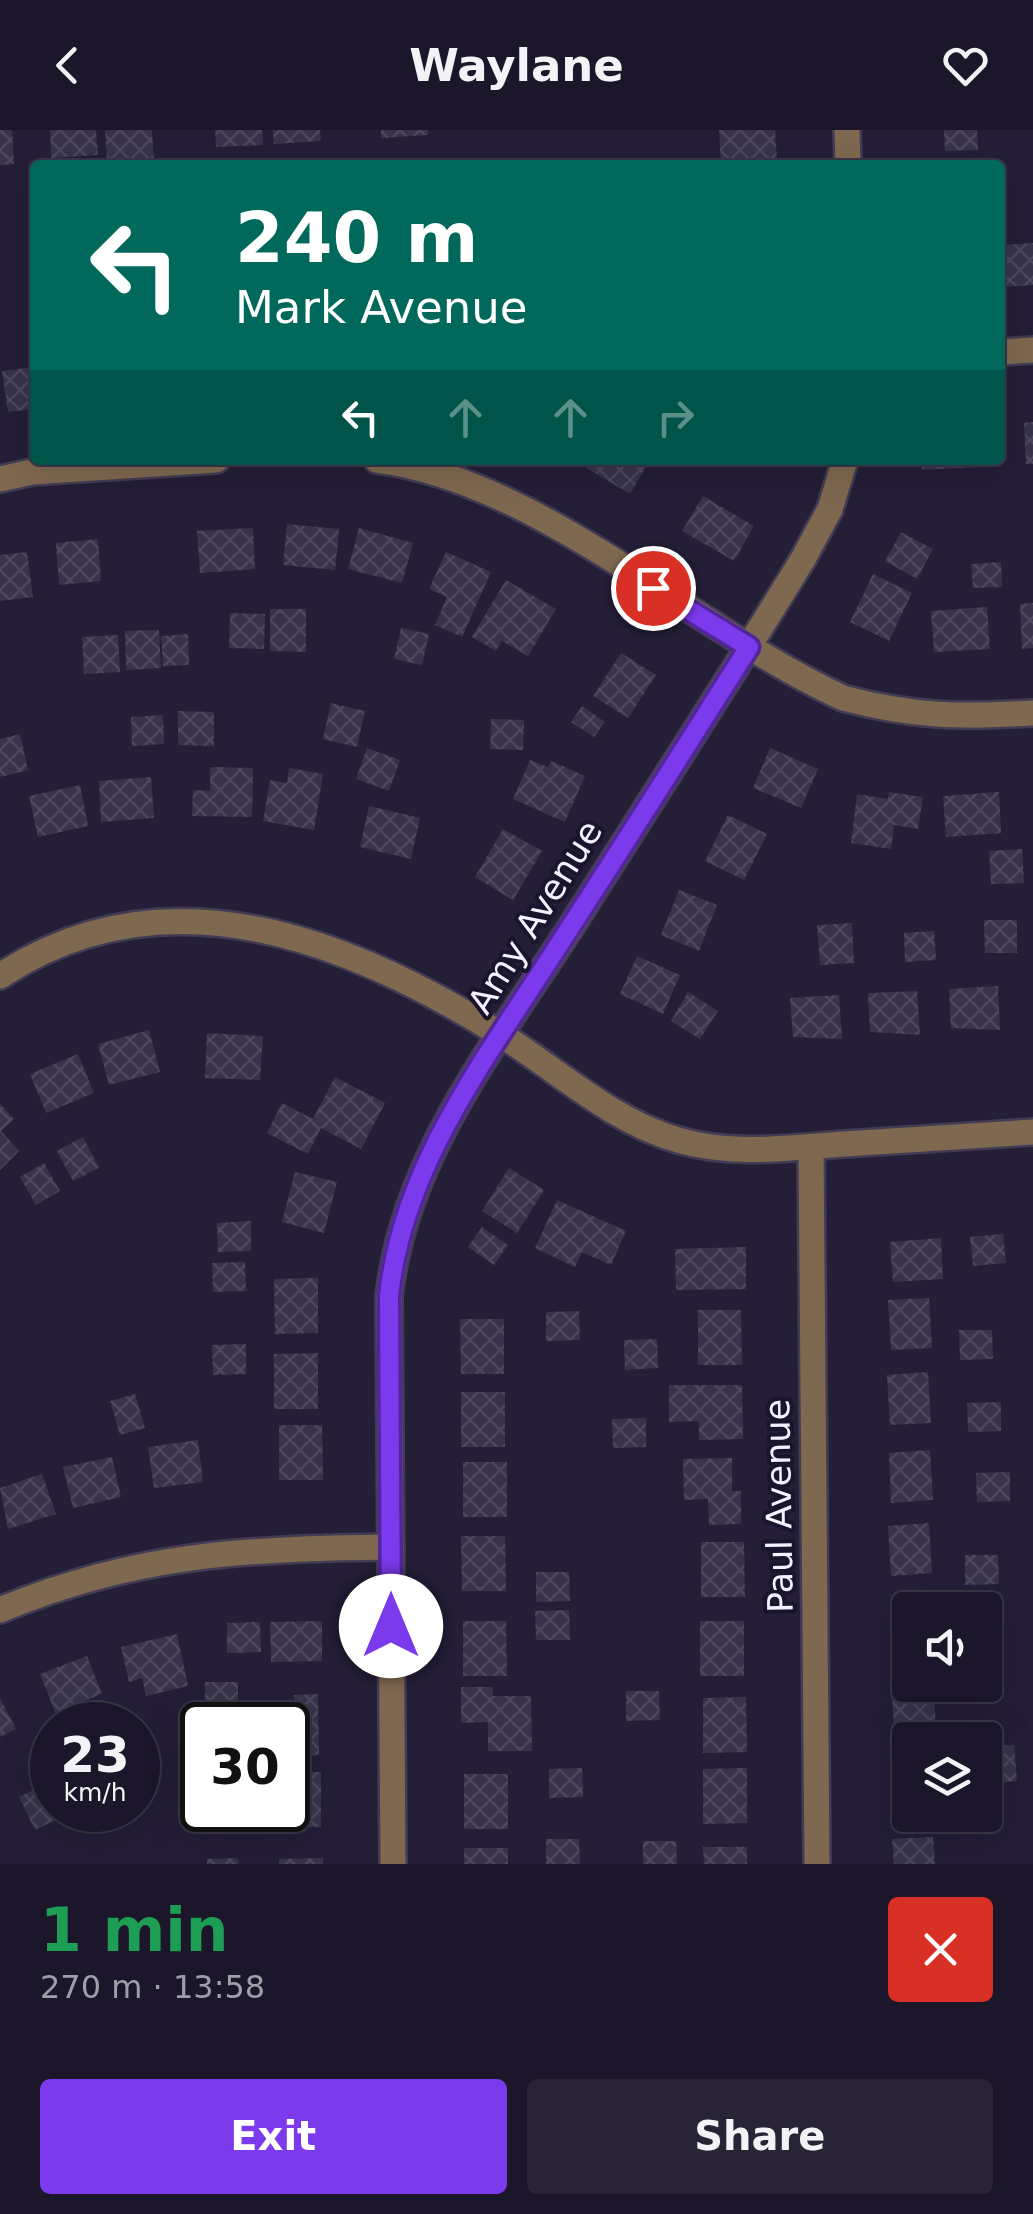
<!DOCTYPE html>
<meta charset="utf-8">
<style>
:root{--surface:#1b1629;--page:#282335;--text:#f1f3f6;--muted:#a09fa8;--line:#393546;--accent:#7c3aed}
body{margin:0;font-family:"DejaVu Sans",sans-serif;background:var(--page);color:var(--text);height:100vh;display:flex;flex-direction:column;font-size:38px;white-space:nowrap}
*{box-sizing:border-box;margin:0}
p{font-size:32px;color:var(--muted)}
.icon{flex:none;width:55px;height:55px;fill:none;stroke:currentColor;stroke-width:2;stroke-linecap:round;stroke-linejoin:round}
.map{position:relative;height:1734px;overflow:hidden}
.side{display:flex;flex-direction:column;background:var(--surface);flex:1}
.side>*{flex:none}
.hud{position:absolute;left:30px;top:30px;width:975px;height:305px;border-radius:10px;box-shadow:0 10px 40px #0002,0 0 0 2px var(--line);background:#00695c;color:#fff;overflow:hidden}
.tools{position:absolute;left:892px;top:1462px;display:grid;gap:20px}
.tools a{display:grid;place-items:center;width:110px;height:110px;border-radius:10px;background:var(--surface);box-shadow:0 10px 40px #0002,0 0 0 2px var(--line);font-size:50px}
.speed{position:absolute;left:30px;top:1572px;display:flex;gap:20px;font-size:50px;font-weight:700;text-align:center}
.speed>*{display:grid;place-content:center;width:130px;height:130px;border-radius:50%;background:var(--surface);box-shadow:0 10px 40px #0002,0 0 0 2px var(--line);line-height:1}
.speed small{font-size:25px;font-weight:400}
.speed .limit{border:5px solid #111;border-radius:15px;background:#fff;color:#111}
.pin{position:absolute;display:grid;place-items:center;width:85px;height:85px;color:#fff;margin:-42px;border:5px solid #fff;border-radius:50%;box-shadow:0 2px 10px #0007}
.me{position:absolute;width:110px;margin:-55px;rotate:0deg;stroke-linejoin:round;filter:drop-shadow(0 0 8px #0008)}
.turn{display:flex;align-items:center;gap:35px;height:210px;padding:0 40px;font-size:45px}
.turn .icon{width:130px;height:130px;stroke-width:2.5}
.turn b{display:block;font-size:70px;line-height:85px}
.lanes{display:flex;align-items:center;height:95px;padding:0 40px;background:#0003;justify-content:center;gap:50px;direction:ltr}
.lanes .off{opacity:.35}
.round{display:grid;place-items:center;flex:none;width:105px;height:105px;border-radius:10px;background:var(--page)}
.head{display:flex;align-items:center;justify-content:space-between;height:170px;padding:0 40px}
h1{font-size:60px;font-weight:700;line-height:75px;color:#1e9e55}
.action{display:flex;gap:20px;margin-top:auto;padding:20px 40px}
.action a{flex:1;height:115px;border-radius:10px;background:var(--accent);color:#fff;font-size:40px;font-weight:700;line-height:115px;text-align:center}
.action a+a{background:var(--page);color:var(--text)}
header{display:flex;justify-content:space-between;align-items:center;height:130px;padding:0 40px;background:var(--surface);font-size:45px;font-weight:700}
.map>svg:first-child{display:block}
.building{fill:url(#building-cross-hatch)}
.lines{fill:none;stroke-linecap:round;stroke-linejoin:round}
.minor-casing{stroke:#413c53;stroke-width:30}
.minor{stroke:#7f6850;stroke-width:25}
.route-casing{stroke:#51269a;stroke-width:25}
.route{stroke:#7c3aed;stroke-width:18}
.labels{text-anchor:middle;stroke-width:8;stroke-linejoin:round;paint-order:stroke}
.street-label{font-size:35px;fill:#f3f1ff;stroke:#1b142d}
</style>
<header><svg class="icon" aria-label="back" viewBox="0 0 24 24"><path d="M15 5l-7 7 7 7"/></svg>Waylane<svg class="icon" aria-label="heart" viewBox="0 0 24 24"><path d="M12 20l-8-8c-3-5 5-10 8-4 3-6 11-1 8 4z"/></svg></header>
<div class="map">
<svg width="1033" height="1734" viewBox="0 0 1033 1734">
<defs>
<pattern id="building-cross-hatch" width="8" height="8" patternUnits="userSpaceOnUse" patternTransform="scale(2.5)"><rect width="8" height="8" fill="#38334a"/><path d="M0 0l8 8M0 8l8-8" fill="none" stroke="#4c475c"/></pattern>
</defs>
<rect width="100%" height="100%" fill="#241e37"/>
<g class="building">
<path d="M0,0H12L14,34L0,35Z"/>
<path d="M50,0H96L98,25L51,28Z"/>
<path d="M105,0H152L154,31L107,34Z"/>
<path d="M215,0H262L263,15L216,17Z"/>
<path d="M273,0H320L321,11L274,14Z"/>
<path d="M381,0H428V5L381,8Z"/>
<path d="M719,0H775L777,31L721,35Z"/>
<path d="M944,0H977L978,20L945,21Z"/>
<path d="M1033,113V155L1003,157L1000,115Z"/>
<path d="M35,237V279L8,282L2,241Z"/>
<path d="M1033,292V334H1026L1024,293Z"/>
<path d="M590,330H650L630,364L586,338Z"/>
<path d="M922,330H977L978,337L922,340Z"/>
<path d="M703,366L754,396L734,431L682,401Z"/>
<path d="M287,394L339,399L335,440L283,435Z"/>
<path d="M253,398L255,439L200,443L197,401Z"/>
<path d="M359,398L413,413L402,453L348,439Z"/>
<path d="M901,402L933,419L917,449L885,431Z"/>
<path d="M98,409L101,451L59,455L56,413Z"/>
<path d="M27,422L33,467L0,471V425Z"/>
<path d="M446,422L491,442L462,507L435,495L447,467L429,459Z"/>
<path d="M1001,432L1002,457L973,458L971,434Z"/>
<path d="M873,444L912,463L889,511L850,492Z"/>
<path d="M506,450L556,479L528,526L502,511L496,521L472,507Z"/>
<path d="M1033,473V518L1022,519L1020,474Z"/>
<path d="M987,477L990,519L934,522L931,481Z"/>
<path d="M270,479H306V522L270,521Z"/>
<path d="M230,483L265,484L264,519L229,518Z"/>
<path d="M401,498L429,504L422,535L394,529Z"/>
<path d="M159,500L161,538L126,540L125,501Z"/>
<path d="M188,504L189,535L163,536L161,506Z"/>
<path d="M118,505L120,542L84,544L82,507Z"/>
<path d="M621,523L656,545L628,588L593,566Z"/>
<path d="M331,573L365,581L357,617L323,609Z"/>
<path d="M582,576L605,592L594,607L571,592Z"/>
<path d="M178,581L214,582V616L178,615Z"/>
<path d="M163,585L164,614L132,616L131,587Z"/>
<path d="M491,589L524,590L523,620L490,619Z"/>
<path d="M20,604L28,640L0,647V609Z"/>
<path d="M367,618L400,630L389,661L356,649Z"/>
<path d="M770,618L818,639L801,678L753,658Z"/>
<path d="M530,630L548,637L551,631L585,646L565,692L513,669Z"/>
<path d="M210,637L253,638L252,687L192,686L193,660L210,661Z"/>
<path d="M289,638L323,644L314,700L263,691L270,650L287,653Z"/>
<path d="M151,647L154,688L101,692L99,651Z"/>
<path d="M80,655L88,696L38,707L29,666Z"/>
<path d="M889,662L923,667L918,699L894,695L891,719L851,713L857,664L888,669Z"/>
<path d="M999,662L1001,703L946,707L943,666Z"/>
<path d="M369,676L420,688L411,729L360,717Z"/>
<path d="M728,685L767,704L744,750L705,731Z"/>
<path d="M503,699L542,721L513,770L475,747Z"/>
<path d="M1022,719L1024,753L991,754L989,721Z"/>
<path d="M679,760L717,775L699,821L661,805Z"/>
<path d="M984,790H1017V823H985Z"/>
<path d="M852,793L854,833L820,835L817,795Z"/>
<path d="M934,801L936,830L905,832L904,803Z"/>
<path d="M637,826L680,845L663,884L620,864Z"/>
<path d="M998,856L1000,900L951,898L949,859Z"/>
<path d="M917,861L920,905L870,902L868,863Z"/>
<path d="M688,862L718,881L700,909L671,891Z"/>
<path d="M839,865L842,909L793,907L790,868Z"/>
<path d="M149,900L160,942L109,955L98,914Z"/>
<path d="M207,903L263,906L260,950L205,948Z"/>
<path d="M78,924L94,963L46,983L30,944Z"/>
<path d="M335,947L385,973L361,1019L321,998L308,1024L267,1003L282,973L313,989Z"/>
<path d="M0,974L14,989L1,1001L19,1021L0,1040Z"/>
<path d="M83,1007L99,1038L73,1051L57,1021Z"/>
<path d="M44,1033L60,1061L36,1075L20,1047Z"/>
<path d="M509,1038L544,1060L517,1103L482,1081Z"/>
<path d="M295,1042L337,1052L324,1103L282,1092Z"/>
<path d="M557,1070L626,1101L611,1135L582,1122L575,1137L535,1118Z"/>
<path d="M251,1091V1121L218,1122L217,1093Z"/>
<path d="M482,1097L508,1115L494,1135L468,1117Z"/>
<path d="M1003,1104L1006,1133L973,1136L970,1107Z"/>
<path d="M941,1108L943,1149L893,1152L890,1112Z"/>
<path d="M746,1117V1159L676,1160L675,1119Z"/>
<path d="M245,1132L246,1161L213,1162L212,1133Z"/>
<path d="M318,1148V1203L275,1204L274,1149Z"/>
<path d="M929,1168L932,1218L891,1220L888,1170Z"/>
<path d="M698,1180H741L742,1235H698Z"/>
<path d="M579,1181L580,1210L546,1211V1182Z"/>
<path d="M460,1189H504V1244H461Z"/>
<path d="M959,1200H992L993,1229L960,1230Z"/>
<path d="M657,1209L658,1238L625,1240L624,1210Z"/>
<path d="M246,1214V1244L213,1245L212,1215Z"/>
<path d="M318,1223V1279H274V1224Z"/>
<path d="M928,1242L931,1293L890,1295L887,1245Z"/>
<path d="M669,1255H742L743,1309L699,1310V1291L669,1292Z"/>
<rect x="461" y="1262" width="44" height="55"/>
<path d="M135,1264L145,1298L120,1305L110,1271Z"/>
<path d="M1001,1272V1301L968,1302L967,1273Z"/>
<path d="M646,1288V1317L613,1318L612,1289Z"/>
<path d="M279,1295H322L323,1350H279Z"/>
<path d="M198,1310L203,1352L154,1358L148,1317Z"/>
<path d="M930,1320L933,1370L891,1373L889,1323Z"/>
<path d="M112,1327L121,1367L73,1378L63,1337Z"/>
<path d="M732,1328V1361H741V1394L709,1395L708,1369L684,1370L683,1329Z"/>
<rect x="463" y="1332" width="44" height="55"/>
<path d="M1010,1342V1371L977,1372L976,1343Z"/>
<path d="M42,1344L56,1384L8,1399L0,1358Z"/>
<path d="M929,1393L932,1443L891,1446L888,1396Z"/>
<path d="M461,1406H505L506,1461H462Z"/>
<path d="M701,1412H744L745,1467H701Z"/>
<path d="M965,1425H998L999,1454L965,1455Z"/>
<path d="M536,1442H569L570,1471L536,1472Z"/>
<path d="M569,1480L570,1510H536L535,1481Z"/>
<path d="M910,1481V1531L894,1532L891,1482Z"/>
<path d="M322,1491V1531L271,1532L270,1492Z"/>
<path d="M463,1491H506L507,1546H463Z"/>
<rect x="700" y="1491" width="44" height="55"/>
<path d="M260,1492L261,1522L227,1523V1493Z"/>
<path d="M177,1504L188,1556L146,1566L142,1548L129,1552L121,1517Z"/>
<path d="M87,1526L102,1564L55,1582L40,1544Z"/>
<path d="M910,1548V1555H933L936,1597L894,1599L891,1549Z"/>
<rect x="205" y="1552" width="33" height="43"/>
<path d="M461,1557H493V1566H531L532,1621H488V1592L461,1593Z"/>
<path d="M626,1561H659L660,1590L626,1591Z"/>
<path d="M318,1564L319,1625L288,1626V1595H266V1582H295L294,1565Z"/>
<path d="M746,1567L747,1622L703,1623V1568Z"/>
<path d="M0,1568L16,1599L0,1607Z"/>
<path d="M1014,1615L1017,1651L985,1653V1617Z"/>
<path d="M910,1634V1684L894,1685L891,1635Z"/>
<path d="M582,1638L583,1667L549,1668V1639Z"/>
<path d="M747,1638V1693L703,1694V1639Z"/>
<path d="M288,1642H321V1697L278,1698L277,1680H288Z"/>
<rect x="464" y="1644" width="44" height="55"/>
<path d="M52,1651V1680L68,1684L35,1700L19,1667Z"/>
<path d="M933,1707L935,1734H894L892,1709Z"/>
<path d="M546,1709H579L580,1734H546Z"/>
<path d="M643,1711H676L677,1734H643Z"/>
<path d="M703,1717H747V1734H704Z"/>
<rect x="464" y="1718" width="44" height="16"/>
<path d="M238,1728L239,1734H207V1729Z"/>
<path d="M323,1728V1734H279V1729Z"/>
</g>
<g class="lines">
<defs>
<g id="minor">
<path d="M847,0L848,35"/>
<path d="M1000,222L1033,220"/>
<path d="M377,330C540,351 693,499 843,568C915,587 959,587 1033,583"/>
<path d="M0,349L32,342L216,330"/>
<path d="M0,846C166,736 352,811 503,906C560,942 612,991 678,1010C732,1026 789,1018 844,1014C907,1010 970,1006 1033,1002"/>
<path d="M811,1017L817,1734"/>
<path d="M0,1480C137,1423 246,1419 391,1417"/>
<path d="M393,1734L389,1167C404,1025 501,907 576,789C652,669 729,550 803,429L830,379L845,330"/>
</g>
</defs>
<use href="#minor" class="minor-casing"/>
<use href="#minor" class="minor"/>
</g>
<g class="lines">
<defs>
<path id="route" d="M391,1496L389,1166C403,1033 490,923 560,813C624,715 686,616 749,517L653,458"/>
</defs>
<use href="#route" class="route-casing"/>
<use href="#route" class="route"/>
</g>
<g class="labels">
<g class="street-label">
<text transform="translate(535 787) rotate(-58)" y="12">Amy Avenue</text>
<text transform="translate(779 1376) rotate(-91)" y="12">Paul Avenue</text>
</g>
</g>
</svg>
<div class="tools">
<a><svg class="icon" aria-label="sound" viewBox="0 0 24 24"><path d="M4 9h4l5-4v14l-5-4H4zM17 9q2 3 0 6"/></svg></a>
<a><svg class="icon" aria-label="layers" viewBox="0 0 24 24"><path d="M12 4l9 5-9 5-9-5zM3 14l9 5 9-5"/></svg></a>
</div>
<div class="speed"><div>23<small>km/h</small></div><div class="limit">30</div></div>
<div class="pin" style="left:653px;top:458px;background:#d93025"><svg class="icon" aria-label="arrive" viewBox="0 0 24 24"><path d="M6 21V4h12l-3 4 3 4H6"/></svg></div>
<svg class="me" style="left:391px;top:1496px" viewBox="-20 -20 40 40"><circle r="19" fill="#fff"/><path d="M0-13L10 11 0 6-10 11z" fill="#7c3aed"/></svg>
<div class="hud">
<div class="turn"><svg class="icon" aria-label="left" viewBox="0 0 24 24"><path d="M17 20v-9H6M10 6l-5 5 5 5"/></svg><div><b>240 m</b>Mark Avenue</div></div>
<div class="lanes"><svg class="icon" aria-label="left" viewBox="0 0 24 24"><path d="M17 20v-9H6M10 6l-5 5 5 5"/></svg><svg class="icon off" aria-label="ahead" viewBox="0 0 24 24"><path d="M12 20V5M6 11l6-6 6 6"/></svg><svg class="icon off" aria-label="ahead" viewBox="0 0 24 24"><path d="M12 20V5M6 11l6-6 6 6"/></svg><svg class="icon off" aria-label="right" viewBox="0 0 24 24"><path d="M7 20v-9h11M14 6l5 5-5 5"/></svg></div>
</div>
</div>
<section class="side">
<div class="head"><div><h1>1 min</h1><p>270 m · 13:58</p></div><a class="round" style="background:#d93025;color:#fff"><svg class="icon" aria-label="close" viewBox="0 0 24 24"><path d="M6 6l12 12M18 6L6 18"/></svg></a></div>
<div class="action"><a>Exit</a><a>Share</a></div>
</section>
